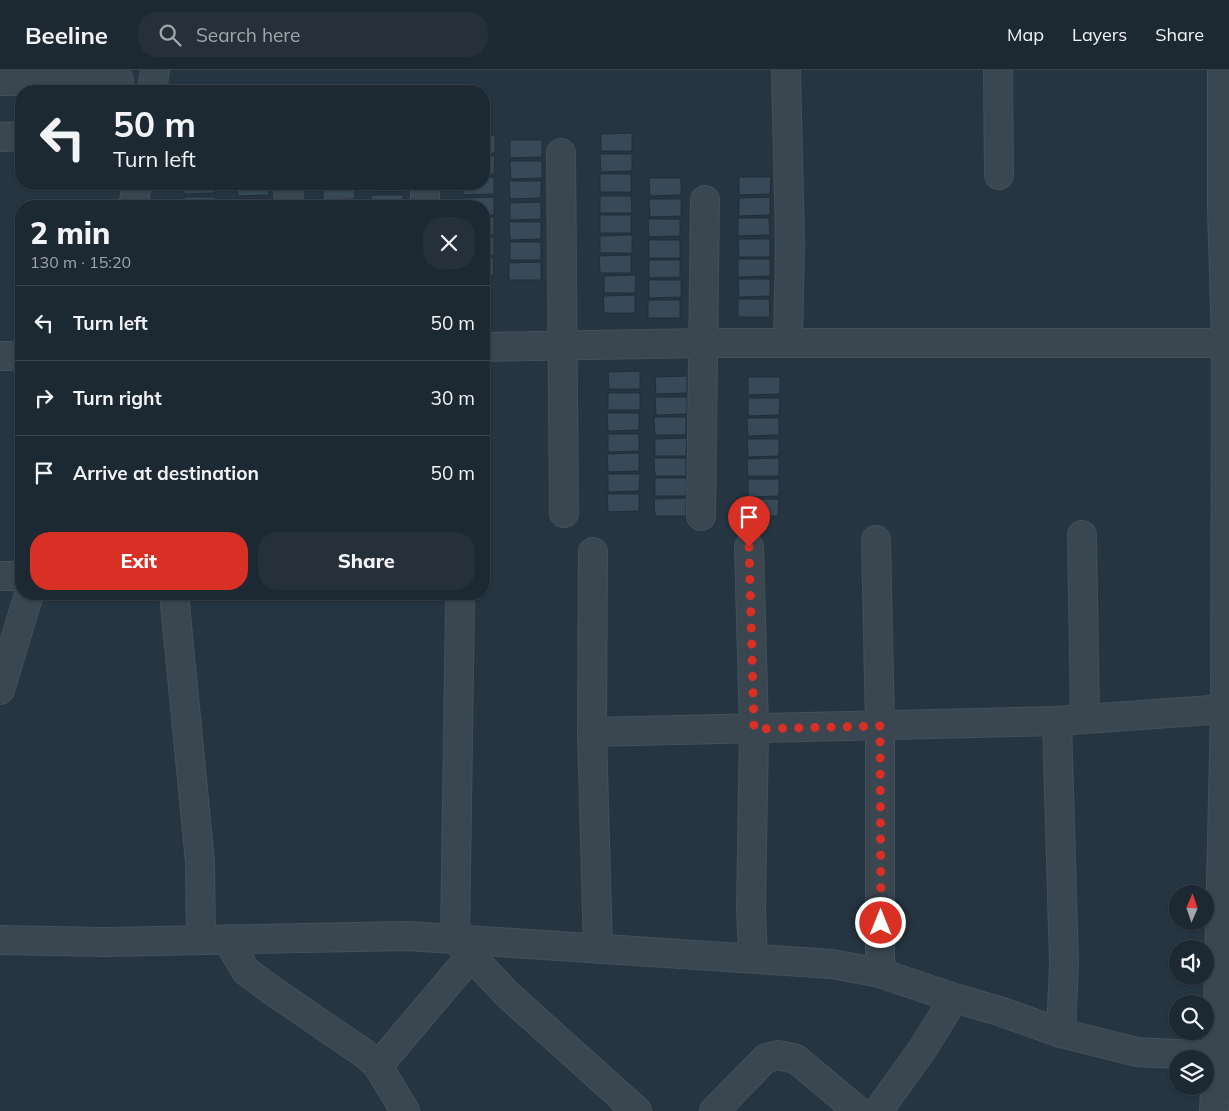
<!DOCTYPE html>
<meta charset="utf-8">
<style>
:root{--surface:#1c2832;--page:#25303a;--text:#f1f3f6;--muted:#a0a6ac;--line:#3a444d;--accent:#d93025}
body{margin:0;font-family:Mulish,sans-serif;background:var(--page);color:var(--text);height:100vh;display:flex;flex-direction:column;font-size:19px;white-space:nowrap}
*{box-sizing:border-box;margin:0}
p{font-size:16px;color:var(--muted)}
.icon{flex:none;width:28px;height:28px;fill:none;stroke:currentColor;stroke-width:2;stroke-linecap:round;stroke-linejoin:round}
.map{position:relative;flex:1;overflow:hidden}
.panel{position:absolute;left:15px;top:130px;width:475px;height:400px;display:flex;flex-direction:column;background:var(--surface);border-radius:20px;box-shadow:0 1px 4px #0004,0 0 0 1px var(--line)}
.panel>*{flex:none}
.guide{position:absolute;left:15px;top:15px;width:475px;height:105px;border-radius:20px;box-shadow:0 1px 4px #0004,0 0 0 1px var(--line);background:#1c2832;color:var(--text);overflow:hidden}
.needle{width:32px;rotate:2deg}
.tools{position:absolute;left:1169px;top:815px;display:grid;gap:10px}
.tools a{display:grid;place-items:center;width:45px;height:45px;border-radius:50%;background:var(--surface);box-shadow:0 1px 4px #0004,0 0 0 1px var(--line);font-size:25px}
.pin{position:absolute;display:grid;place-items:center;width:42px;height:42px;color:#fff;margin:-51px -21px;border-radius:50% 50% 50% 0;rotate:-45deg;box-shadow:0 0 5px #0007}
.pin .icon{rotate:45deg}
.me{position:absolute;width:55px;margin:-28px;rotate:0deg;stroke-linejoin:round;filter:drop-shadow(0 0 4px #0008)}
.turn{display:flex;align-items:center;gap:18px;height:105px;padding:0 15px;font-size:22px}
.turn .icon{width:65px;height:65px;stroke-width:2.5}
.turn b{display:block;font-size:35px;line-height:42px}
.round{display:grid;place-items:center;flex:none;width:52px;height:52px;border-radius:20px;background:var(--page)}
.headline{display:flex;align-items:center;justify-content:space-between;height:85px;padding:0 15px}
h1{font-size:30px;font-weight:800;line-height:38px}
.primary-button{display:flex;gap:10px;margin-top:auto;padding:10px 15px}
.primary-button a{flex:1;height:58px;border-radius:20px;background:var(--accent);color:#fff;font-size:20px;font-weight:800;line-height:58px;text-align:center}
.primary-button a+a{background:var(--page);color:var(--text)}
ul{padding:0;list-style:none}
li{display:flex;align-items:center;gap:15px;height:75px;padding:0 15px;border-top:1px solid var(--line)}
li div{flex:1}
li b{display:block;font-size:19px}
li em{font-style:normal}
header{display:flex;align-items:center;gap:30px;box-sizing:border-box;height:70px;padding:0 25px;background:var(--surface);border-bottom:1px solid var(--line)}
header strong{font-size:24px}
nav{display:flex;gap:28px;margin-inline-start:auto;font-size:18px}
.search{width:350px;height:45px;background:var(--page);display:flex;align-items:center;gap:12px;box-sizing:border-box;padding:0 18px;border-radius:20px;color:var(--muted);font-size:19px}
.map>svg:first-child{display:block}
.building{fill:#384a58;stroke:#212e39}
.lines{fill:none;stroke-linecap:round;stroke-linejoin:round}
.minor-casing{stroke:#44505b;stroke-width:30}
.tertiary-casing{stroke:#44505b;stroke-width:30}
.minor{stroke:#3a4751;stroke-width:28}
.tertiary{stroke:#3a4751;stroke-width:28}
.route{stroke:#d93025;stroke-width:9;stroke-dasharray:0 16.2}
</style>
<header>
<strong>Beeline</strong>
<div class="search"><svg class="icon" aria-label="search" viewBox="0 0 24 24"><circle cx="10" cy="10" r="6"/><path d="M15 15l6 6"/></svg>Search here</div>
<nav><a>Map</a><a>Layers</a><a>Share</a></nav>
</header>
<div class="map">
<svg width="1229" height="1041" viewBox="0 0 1229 1041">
<rect width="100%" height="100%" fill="#263542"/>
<g class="building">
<path d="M632,63V81H601V64Z"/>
<path d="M495,65V83H484V66Z"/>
<path d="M510,70H542V87L510,88Z"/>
<path d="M600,84H632V101L601,102Z"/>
<path d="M484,86H495L494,104H484Z"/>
<path d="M510,91H542V108L511,109Z"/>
<rect x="600" y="104" width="31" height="18"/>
<path d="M484,107H494V124L463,125L462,114H484Z"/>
<path d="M739,107H771L770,124L739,125Z"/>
<path d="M649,108H681V125L650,126Z"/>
<path d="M509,111H541V128L510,129Z"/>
<path d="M183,114H215V123L184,124Z"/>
<path d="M237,114H269V125L238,126Z"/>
<path d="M323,114H354L355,129L323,130Z"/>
<path d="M371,114H403V121H372Z"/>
<path d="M371,125H403V136H372Z"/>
<path d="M600,126H631L632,143H600Z"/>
<rect x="184" y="127" width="31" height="9"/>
<path d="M494,127V145H484V136H463L462,128Z"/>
<path d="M770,127V145L739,146V128Z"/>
<path d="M237,129H269V136H238Z"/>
<path d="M649,129H681V146L650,147Z"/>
<path d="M541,132V149L510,150V133Z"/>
<rect x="323" y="133" width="32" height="3"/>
<rect x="600" y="145" width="31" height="18"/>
<rect x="484" y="147" width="10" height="18"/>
<path d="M738,148H769L770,165L738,166Z"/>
<path d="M648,149H680V166L649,167Z"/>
<path d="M509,152H541V169L510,170Z"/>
<path d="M632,165V183H600V166Z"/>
<path d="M494,167V185H484V168Z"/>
<path d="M738,169H770V187H739Z"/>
<rect x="649" y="170" width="31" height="18"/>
<rect x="510" y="172" width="31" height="18"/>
<path d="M631,185V203H600L599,186Z"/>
<path d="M493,187L494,205H484V188Z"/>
<path d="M738,189H770V206L738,207Z"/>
<path d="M649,190H680V207L649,208Z"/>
<path d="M541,192V210H509V193Z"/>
<path d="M636,205L635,223H604V206Z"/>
<path d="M738,209H770V226L739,227Z"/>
<path d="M649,210H681V227L649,228Z"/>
<path d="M635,225V243H604L603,226Z"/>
<path d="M738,229H769L770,247H738Z"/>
<rect x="648" y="230" width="32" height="18"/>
<path d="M640,301V319H609L608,302Z"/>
<path d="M687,306V323L656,324L655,307Z"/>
<path d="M748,307H780V324L748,325Z"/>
<rect x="608" y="323" width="32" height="17"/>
<path d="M655,327H687V344L656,345Z"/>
<path d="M748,328H780L779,345L748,346Z"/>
<path d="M607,343H639V360L608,361Z"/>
<path d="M654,347H686V365H655Z"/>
<path d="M747,348H779V365L748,366Z"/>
<path d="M608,364H639V381L608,382Z"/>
<path d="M687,368L686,386H655V369Z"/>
<path d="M747,369H779V386L748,387Z"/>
<path d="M639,383V401L608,402L607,384Z"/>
<path d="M654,388H686V406H655Z"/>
<path d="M779,388V406H748L747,389Z"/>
<path d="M608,404H640L639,421L608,422Z"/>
<path d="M655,408H687L686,426H655Z"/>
<path d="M748,409H779V426L748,427Z"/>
<path d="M607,424H639V441L608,442Z"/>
<path d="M686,428V446H655L654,429Z"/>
<path d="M747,429H779L778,446L747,447Z"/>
</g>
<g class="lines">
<defs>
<g id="minor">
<path d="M786,0L790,174L788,273"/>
<path d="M998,0L999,105"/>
<path d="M0,11L119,10"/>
<path d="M152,21L155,0"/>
<path d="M0,67L21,66"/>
<path d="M561,83L564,443"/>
<path d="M288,114L289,136"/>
<path d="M425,114V136"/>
<path d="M133,136L137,114"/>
<path d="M484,277L704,273H1226"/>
<path d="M0,286H21"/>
<path d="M701,446L705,130"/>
<path d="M1082,465L1085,649"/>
<path d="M876,470L880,656V903"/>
<path d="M749,477L754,659L751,839L753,888"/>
<path d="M593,482L592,662L598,879"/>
<path d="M0,506H21"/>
<path d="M174,524L200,792L201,869"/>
<path d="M460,533L455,869L508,925L637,1041"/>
<path d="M0,620L29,524"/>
<path d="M1057,651L1064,894L1061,963"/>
<path d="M592,662L1057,651L1225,639"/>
<path d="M227,869L246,901L270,919L365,984L378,996L405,1041"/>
<path d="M0,870L105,872L407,866L832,894L880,903L954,928L999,941L1061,963L1137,982L1217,986"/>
<path d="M378,996L471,886"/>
<path d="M714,1041L766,988L778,985L796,989L858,1041"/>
<path d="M878,1041L922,980L954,928"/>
</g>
<path id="tertiary" d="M1214,1041L1217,986L1225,639L1226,273L1222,137V0"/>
</defs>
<use href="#minor" class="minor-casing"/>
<use href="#tertiary" class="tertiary-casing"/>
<use href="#minor" class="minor"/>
<use href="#tertiary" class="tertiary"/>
</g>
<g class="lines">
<path class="route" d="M749,477L754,659L880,656L881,853"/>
</g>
</svg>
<div class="tools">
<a><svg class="needle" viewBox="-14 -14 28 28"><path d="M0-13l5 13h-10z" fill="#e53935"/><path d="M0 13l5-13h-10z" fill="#a0a6ac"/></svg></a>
<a><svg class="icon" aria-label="sound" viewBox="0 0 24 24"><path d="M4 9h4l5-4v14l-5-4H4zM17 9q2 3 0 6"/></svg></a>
<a><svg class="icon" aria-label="search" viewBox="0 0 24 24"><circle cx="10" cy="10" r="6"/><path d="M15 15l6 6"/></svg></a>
<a><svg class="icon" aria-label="layers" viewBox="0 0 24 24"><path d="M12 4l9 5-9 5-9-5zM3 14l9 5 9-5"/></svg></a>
</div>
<div class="pin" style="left:749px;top:477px;background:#d93025"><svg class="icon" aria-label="arrive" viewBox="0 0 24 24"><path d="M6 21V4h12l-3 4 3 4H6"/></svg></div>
<svg class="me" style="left:881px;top:853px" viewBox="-20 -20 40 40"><circle r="17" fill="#d93025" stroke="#fff" stroke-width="3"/><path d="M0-11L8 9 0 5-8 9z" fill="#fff"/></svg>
<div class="guide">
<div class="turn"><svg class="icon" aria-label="left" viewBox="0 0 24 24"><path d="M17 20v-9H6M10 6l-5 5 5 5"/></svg><div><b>50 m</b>Turn left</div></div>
</div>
<section class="panel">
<div class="headline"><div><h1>2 min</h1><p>130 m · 15:20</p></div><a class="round"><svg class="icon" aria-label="close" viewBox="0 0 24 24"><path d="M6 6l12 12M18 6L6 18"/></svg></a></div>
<ul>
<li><svg class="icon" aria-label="left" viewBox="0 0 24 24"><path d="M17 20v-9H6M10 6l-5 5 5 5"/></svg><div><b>Turn left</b></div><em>50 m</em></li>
<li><svg class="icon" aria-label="right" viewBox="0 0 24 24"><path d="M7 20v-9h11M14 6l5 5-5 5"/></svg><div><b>Turn right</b></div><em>30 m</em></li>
<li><svg class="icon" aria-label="arrive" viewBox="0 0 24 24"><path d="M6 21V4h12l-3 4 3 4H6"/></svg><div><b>Arrive at destination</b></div><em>50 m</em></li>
</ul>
<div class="primary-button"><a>Exit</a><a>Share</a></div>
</section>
</div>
